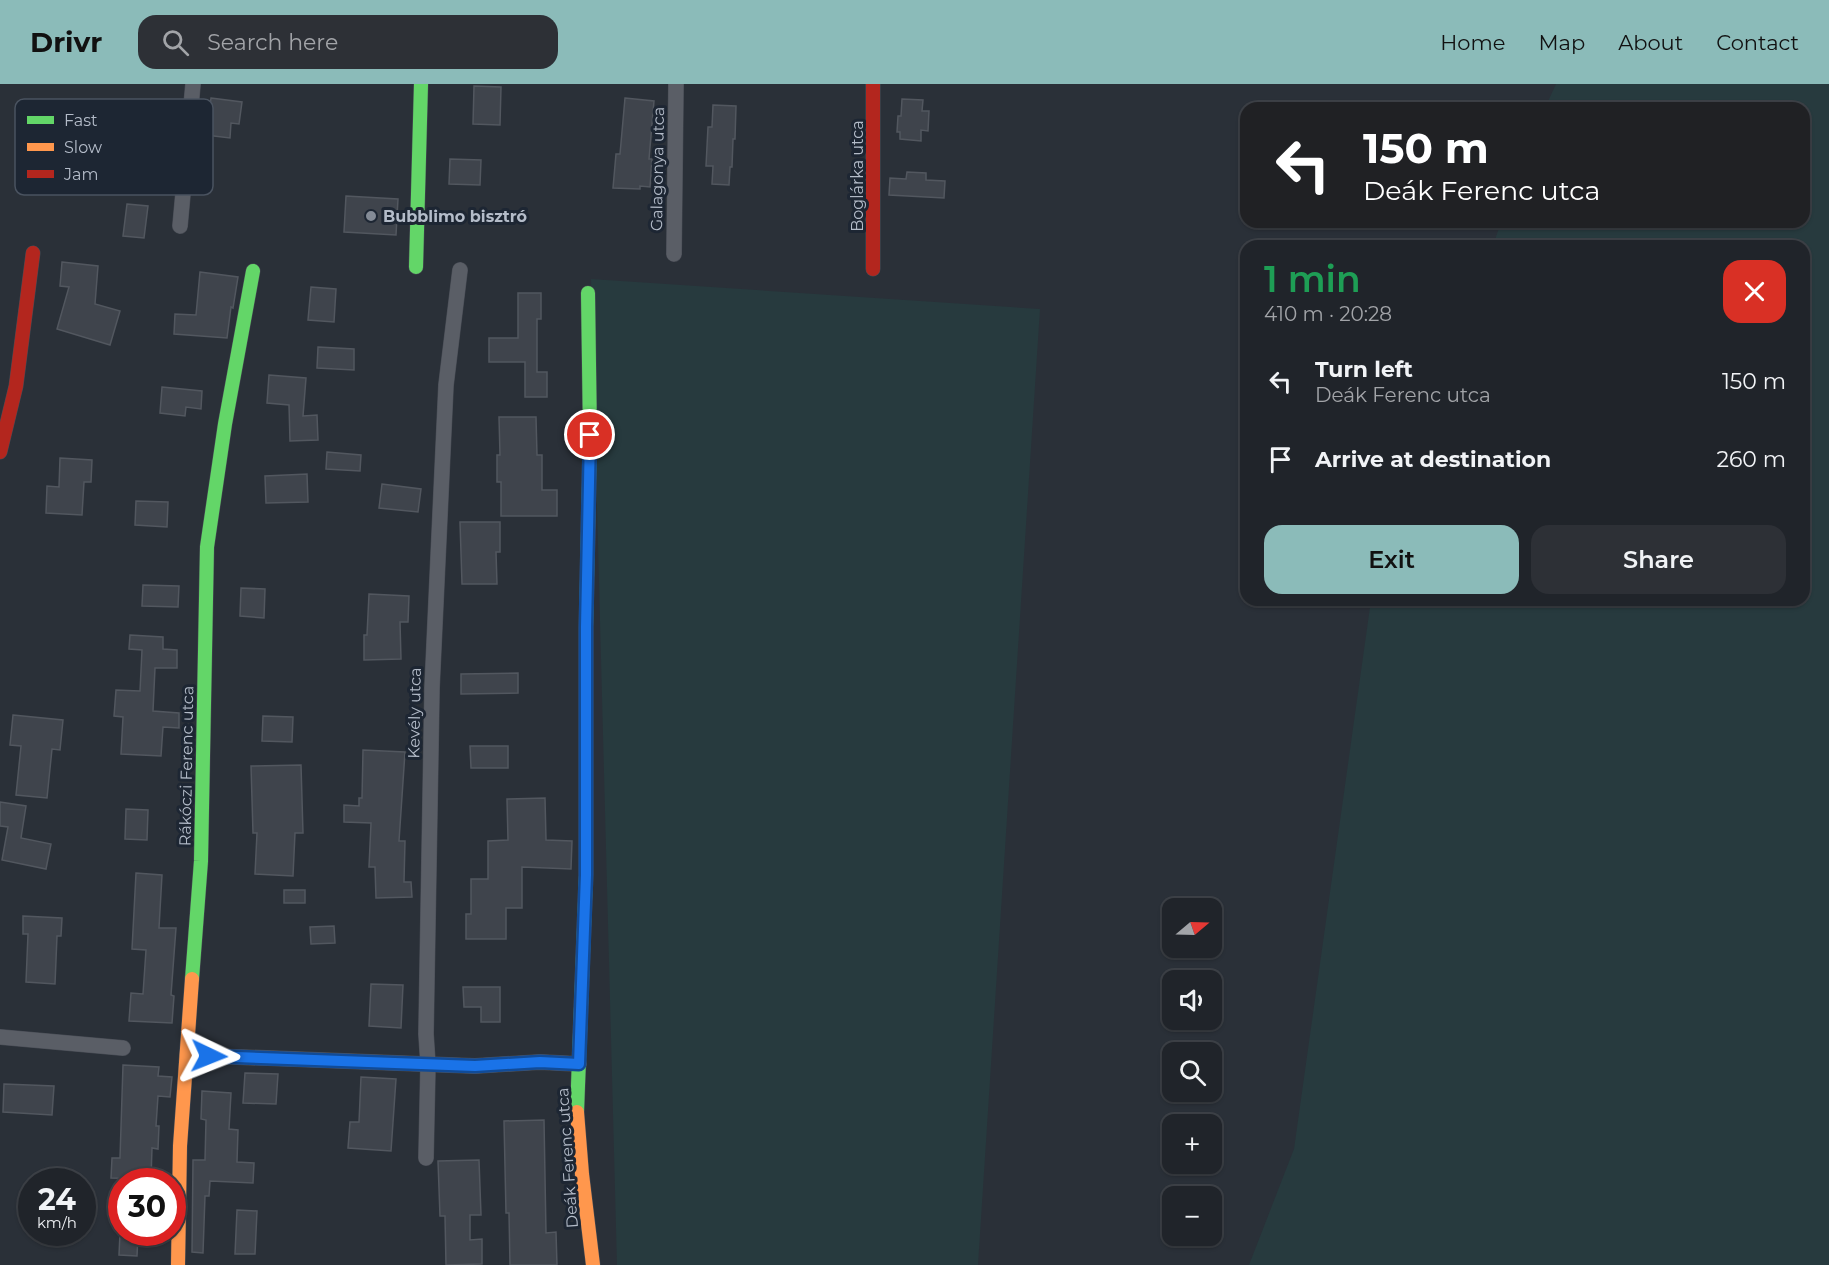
<!DOCTYPE html>
<meta charset="utf-8">
<style>
:root{--surface:#20242a;--page:#2d3036;--text:#f1f3f6;--muted:#a2a4a8;--line:#3d4147;--accent:#8bbbb9}
body{margin:0;font-family:Montserrat,sans-serif;background:var(--page);color:var(--text);height:100vh;display:flex;flex-direction:column;font-size:22px;white-space:nowrap}
*{box-sizing:border-box;margin:0}
p{font-size:20px;color:var(--muted)}
.icon{flex:none;width:33px;height:33px;fill:none;stroke:currentColor;stroke-width:2;stroke-linecap:round;stroke-linejoin:round}
.map{position:relative;flex:1;overflow:hidden}
.side{position:absolute;left:1240px;top:156px;width:570px;height:366px;display:flex;flex-direction:column;background:var(--surface);border-radius:18px;box-shadow:0 2px 4px #0004,0 0 0 2px var(--line)}
.side>*{flex:none}
.banner{position:absolute;left:1240px;top:18px;width:570px;height:126px;border-radius:18px;box-shadow:0 2px 4px #0004,0 0 0 2px var(--line);background:#202124;color:#fff;overflow:hidden}
.needle{width:39px;rotate:71deg}
.buttons{position:absolute;left:1162px;top:814px;display:grid;gap:12px}
.buttons a{display:grid;place-items:center;width:60px;height:60px;border-radius:12px;background:var(--surface);box-shadow:0 2px 4px #0004,0 0 0 2px var(--line);font-size:30px}
.speed{position:absolute;left:18px;top:1084px;display:flex;gap:12px;font-size:30px;font-weight:700;text-align:center}
.speed>*{display:grid;place-content:center;width:78px;height:78px;border-radius:50%;background:var(--surface);box-shadow:0 2px 4px #0004,0 0 0 2px var(--line);line-height:1}
.speed small{font-size:15px;font-weight:400}
.speed .limit{border:9px solid #d22;background:#fff;color:#111}
.pin{position:absolute;display:grid;place-items:center;width:51px;height:51px;color:#fff;margin:-26px;border:3px solid #fff;border-radius:50%;box-shadow:0 2px 6px #0007}
.me{position:absolute;width:66px;margin:-33px;rotate:92deg;stroke-linejoin:round;filter:drop-shadow(0 0 4px #0008)}
.turn{display:flex;align-items:center;gap:21px;height:126px;padding:0 24px;font-size:27px}
.turn .icon{width:78px;height:78px;stroke-width:2.5}
.turn b{display:block;font-size:42px;line-height:51px}
.round{display:grid;place-items:center;flex:none;width:63px;height:63px;border-radius:18px;background:var(--page)}
.overview{display:flex;align-items:center;justify-content:space-between;height:102px;padding:0 24px}
h1{font-size:36px;font-weight:600;line-height:45px;color:#1e9e55}
.primary-button{display:flex;gap:12px;margin-top:auto;padding:12px 24px}
.primary-button a{flex:1;height:69px;border-radius:18px;background:var(--accent);color:#111;font-size:24px;font-weight:600;line-height:69px;text-align:center}
.primary-button a+a{background:var(--page);color:var(--text)}
ul{padding:0;list-style:none}
li{display:flex;align-items:center;gap:18px;height:78px;padding:0 24px}
li div{flex:1}
li b{display:block;font-size:22px}
li em{font-style:normal}
header{display:flex;align-items:center;gap:36px;box-sizing:border-box;height:84px;padding:0 30px;background:var(--accent);color:#111}
header strong{font-size:28px}
nav{display:flex;gap:33px;margin-inline-start:auto;font-size:21px}
.search{width:420px;height:54px;background:var(--page);display:flex;align-items:center;gap:15px;box-sizing:border-box;padding:0 21px;border-radius:18px;color:var(--muted);font-size:22px}
.map>svg:first-child{display:block}
.green{fill:#273a3e}
.building{fill:#3f444c;stroke:#52575f;stroke-width:1.5}
.lines{fill:none;stroke-linecap:round;stroke-linejoin:round}
.street-casing{stroke:#484c55;stroke-width:16}
.fast-casing{stroke:#484c55;stroke-width:15}
.slow-casing{stroke:#484c55;stroke-width:15}
.jam-casing{stroke:#484c55;stroke-width:15}
.street{stroke:#5a5e66;stroke-width:15}
.fast{stroke:#63d668;stroke-width:14}
.slow{stroke:#ff974d;stroke-width:14}
.jam{stroke:#b3261e;stroke-width:14}
.route-casing{stroke:#114b97;stroke-width:15}
.route{stroke:#1a73e8;stroke-width:10}
.poi-dot{fill:#848b96;stroke:#1d2633;stroke-width:2}
.labels{text-anchor:middle;stroke-width:6;stroke-linejoin:round;paint-order:stroke}
.street-label{font-size:16px;fill:#b4bcc9;stroke:#1d2633}
.poi-label{font-size:16px;font-weight:bold;fill:#b4bcc9;stroke:#1d2633;text-anchor:start}
.key{fill:#1d2633;stroke:#4a5360;stroke-width:1.5}
.key-label{font-size:16px;fill:#b4bcc9}
</style>
<header>
<strong>Drivr</strong>
<div class="search"><svg class="icon" aria-label="search" viewBox="0 0 24 24"><circle cx="10" cy="10" r="6"/><path d="M15 15l6 6"/></svg>Search here</div>
<nav><a>Home</a><a>Map</a><a>About</a><a>Contact</a></nav>
</header>
<div class="map">
<svg width="1829" height="1181" viewBox="0 0 1829 1181">
<rect width="100%" height="100%" fill="#2a3038"/>
<g class="green">
<path d="M1556,0H1829V1181H1249L1294,1065L1371,516H1804V162H1493L1501,138H1804V24H1545Z"/>
<path d="M591,195L1040,225L978,1181H617Z"/>
</g>
<g class="building">
<path d="M474,2L501,3L500,41L473,40Z"/>
<path d="M211,14L242,18L239,40L231,39L230,54L206,51Z"/>
<path d="M625,14L654,17L649,75H652L650,103L640,102V105L613,104L616,70H620Z"/>
<path d="M902,15L923,16L922,27H929L928,47L921,46V57L900,55V48H897L898,32H901Z"/>
<path d="M713,21L736,22L735,55H733L732,83H730L729,101L712,100L713,82H706L708,43H712Z"/>
<path d="M450,75L481,76L480,101L449,100Z"/>
<path d="M907,88L926,89V96L945,97L944,114L889,111L890,94L906,95Z"/>
<path d="M346,112L398,115L396,151L344,148Z"/>
<path d="M127,120L148,122L144,154L123,152Z"/>
<path d="M62,178L98,182L95,220L120,227L110,261L57,245L69,203L60,202Z"/>
<path d="M200,188L238,193L233,224L231,223L227,254L174,250L175,230L196,231Z"/>
<path d="M311,203L336,205L334,238L308,236Z"/>
<path d="M518,209H541V235H537V288H547V313H525V278H489V254H518Z"/>
<path d="M318,263L354,265V286L317,284Z"/>
<path d="M269,291L306,294L303,332L317,331L318,356L290,357L289,321L267,319Z"/>
<path d="M162,303L202,307L201,325L186,323L185,332L160,329Z"/>
<path d="M499,333H536L537,371H542V406H557V432H501V398H497V371H500Z"/>
<path d="M327,368L361,371L360,387L326,385Z"/>
<path d="M60,374L92,376L91,398H84L82,431L46,429L47,402L59,403Z"/>
<path d="M307,390L308,418L266,419L265,392Z"/>
<path d="M382,400L421,405L418,428L379,424Z"/>
<path d="M136,417L168,418L167,443L135,441Z"/>
<path d="M460,438H500V468H496L497,500H462Z"/>
<path d="M143,501L179,502L178,523L142,522Z"/>
<path d="M241,504L265,505L264,534L240,532Z"/>
<path d="M369,510L409,512L408,538H400L401,575L364,576V551H367Z"/>
<path d="M130,551L163,553V565L177,566V584H155L153,627L179,629V644L163,643L161,672L121,670L123,633L114,632L116,606L140,607L142,566L129,565Z"/>
<path d="M518,589V609L461,610V590Z"/>
<path d="M13,631L63,636L60,666L52,665L47,714L16,711L21,662L10,661Z"/>
<path d="M263,632L293,633L292,658L262,657Z"/>
<path d="M470,662H508V684H471Z"/>
<path d="M363,666L405,668L399,757H405L404,798H411L412,813L376,814L375,783H369L371,739L344,738V721L359,722V714H362Z"/>
<path d="M301,681L303,749H295L293,792L255,790L257,749H253L251,682Z"/>
<path d="M545,714L546,756L572,757L571,785L522,783V824H506V855H466V830H471V795H488V757L508,756L507,715Z"/>
<path d="M0,718L26,722L21,754L51,760L46,785L2,776L8,743L0,742Z"/>
<path d="M126,725L148,726L147,756L125,755Z"/>
<path d="M136,789L162,791L159,844H176L171,911L174,912L172,939L129,937L131,909L143,910L146,866L132,865Z"/>
<rect x="284" y="806" width="21" height="13"/>
<path d="M23,832L62,834L61,852H57L55,900L26,898L28,850H23Z"/>
<path d="M334,842L335,859L311,860L310,843Z"/>
<path d="M371,900L403,901L401,944L369,942Z"/>
<path d="M463,903H500V938H481V923H464Z"/>
<path d="M123,981L159,983L158,992L172,993L170,1013L158,1012L156,1042H159L158,1065L152,1064L151,1095L111,1094L112,1074H120Z"/>
<path d="M245,989L278,990L276,1020L243,1019Z"/>
<path d="M361,993L396,995L391,1067L348,1064L350,1038H359Z"/>
<path d="M4,1000L54,1002L52,1031L3,1028Z"/>
<path d="M202,1007L231,1009L229,1045L238,1046L237,1078L254,1079L253,1099L210,1097L209,1112H205L203,1169L192,1168L193,1076H205L206,1036L201,1035Z"/>
<path d="M544,1036L546,1149L556,1148L557,1181H510L509,1129H506L504,1037Z"/>
<path d="M479,1076L481,1131H470V1156L482,1155V1180L446,1181L445,1132H440L438,1077Z"/>
<path d="M237,1126L257,1127L255,1170H235Z"/>
<path d="M120,1149L138,1150L137,1172L119,1171Z"/>
</g>
<g class="lines">
<defs>
<g id="street">
<path d="M180,142L193,0"/>
<path d="M674,170L676,0"/>
<path d="M0,953L123,964"/>
<path d="M187,971L475,982L540,978L579,980"/>
<path d="M426,1074L428,980L426,950L432,604L446,301L460,186"/>
</g>
<g id="fast">
<path d="M416,183L421,0"/>
<path d="M192,895L201,777L207,463L225,340L253,187"/>
<path d="M577,1028L586,791V543L590,350L588,209"/>
</g>
<g id="slow">
<path d="M577,1028L582,1090L593,1181"/>
<path d="M178,1181L180,1062L192,895"/>
</g>
<g id="jam">
<path d="M873,0V185"/>
<path d="M0,368L16,302L33,169"/>
</g>
</defs>
<use href="#street" class="street-casing"/>
<use href="#fast" class="fast-casing"/>
<use href="#slow" class="slow-casing"/>
<use href="#jam" class="jam-casing"/>
<use href="#street" class="street"/>
<use href="#fast" class="fast"/>
<use href="#slow" class="slow"/>
<use href="#jam" class="jam"/>
</g>
<g class="lines">
<defs>
<path id="route" d="M209,972L475,982L540,978L579,980L586,791V543L590,351"/>
</defs>
<use href="#route" class="route-casing"/>
<use href="#route" class="route"/>
</g>
<circle class="poi-dot" cx="371" cy="132" r="6"/>
<g class="labels">
<g class="street-label">
<text transform="translate(657 85) rotate(-89)" y="6">Galagonya utca</text>
<text transform="translate(857 92) rotate(-90)" y="6">Boglárka utca</text>
<text transform="translate(414 629) rotate(-89)" y="6">Kevély utca</text>
<text transform="translate(186 682) rotate(-89)" y="6">Rákóczi Ferenc utca</text>
<text transform="translate(567 1074) rotate(-94)" y="6">Deák Ferenc utca</text>
</g>
<g class="poi-label">
<text x="383" y="138">Bubblimo bisztró</text>
</g>
</g>
<rect x="15" y="15" width="198" height="96" rx="9" class="key"/>
<rect x="27" y="32" width="27" height="8" fill="#63d668"/>
<rect x="27" y="59" width="27" height="8" fill="#ff974d"/>
<rect x="27" y="86" width="27" height="8" fill="#b3261e"/>
<g class="key-label">
<text x="64" y="42">Fast</text>
<text x="64" y="69">Slow</text>
<text x="64" y="96">Jam</text>
</g>
</svg>
<div class="buttons">
<a><svg class="needle" viewBox="-14 -14 28 28"><path d="M0-13l5 13h-10z" fill="#e53935"/><path d="M0 13l5-13h-10z" fill="#a2a4a8"/></svg></a>
<a><svg class="icon" aria-label="sound" viewBox="0 0 24 24"><path d="M4 9h4l5-4v14l-5-4H4zM17 9q2 3 0 6"/></svg></a>
<a><svg class="icon" aria-label="search" viewBox="0 0 24 24"><circle cx="10" cy="10" r="6"/><path d="M15 15l6 6"/></svg></a>
<a>+</a>
<a>−</a>
</div>
<div class="speed"><div>24<small>km/h</small></div><div class="limit">30</div></div>
<div class="pin" style="left:590px;top:351px;background:#d93025"><svg class="icon" aria-label="arrive" viewBox="0 0 24 24"><path d="M6 21V4h12l-3 4 3 4H6"/></svg></div>
<svg class="me" style="left:209px;top:972px" viewBox="-20 -20 40 40"><path d="M0-17L14 15 0 8-14 15z" fill="#1a73e8" stroke="#fff" stroke-width="4"/></svg>
<div class="banner">
<div class="turn"><svg class="icon" aria-label="left" viewBox="0 0 24 24"><path d="M17 20v-9H6M10 6l-5 5 5 5"/></svg><div><b>150 m</b>Deák Ferenc utca</div></div>
</div>
<section class="side">
<div class="overview"><div><h1>1 min</h1><p>410 m · 20:28</p></div><a class="round" style="background:#d93025;color:#fff"><svg class="icon" aria-label="close" viewBox="0 0 24 24"><path d="M6 6l12 12M18 6L6 18"/></svg></a></div>
<ul>
<li><svg class="icon" aria-label="left" viewBox="0 0 24 24"><path d="M17 20v-9H6M10 6l-5 5 5 5"/></svg><div><b>Turn left</b><p>Deák Ferenc utca</p></div><em>150 m</em></li>
<li><svg class="icon" aria-label="arrive" viewBox="0 0 24 24"><path d="M6 21V4h12l-3 4 3 4H6"/></svg><div><b>Arrive at destination</b></div><em>260 m</em></li>
</ul>
<div class="primary-button"><a>Exit</a><a>Share</a></div>
</section>
</div>
